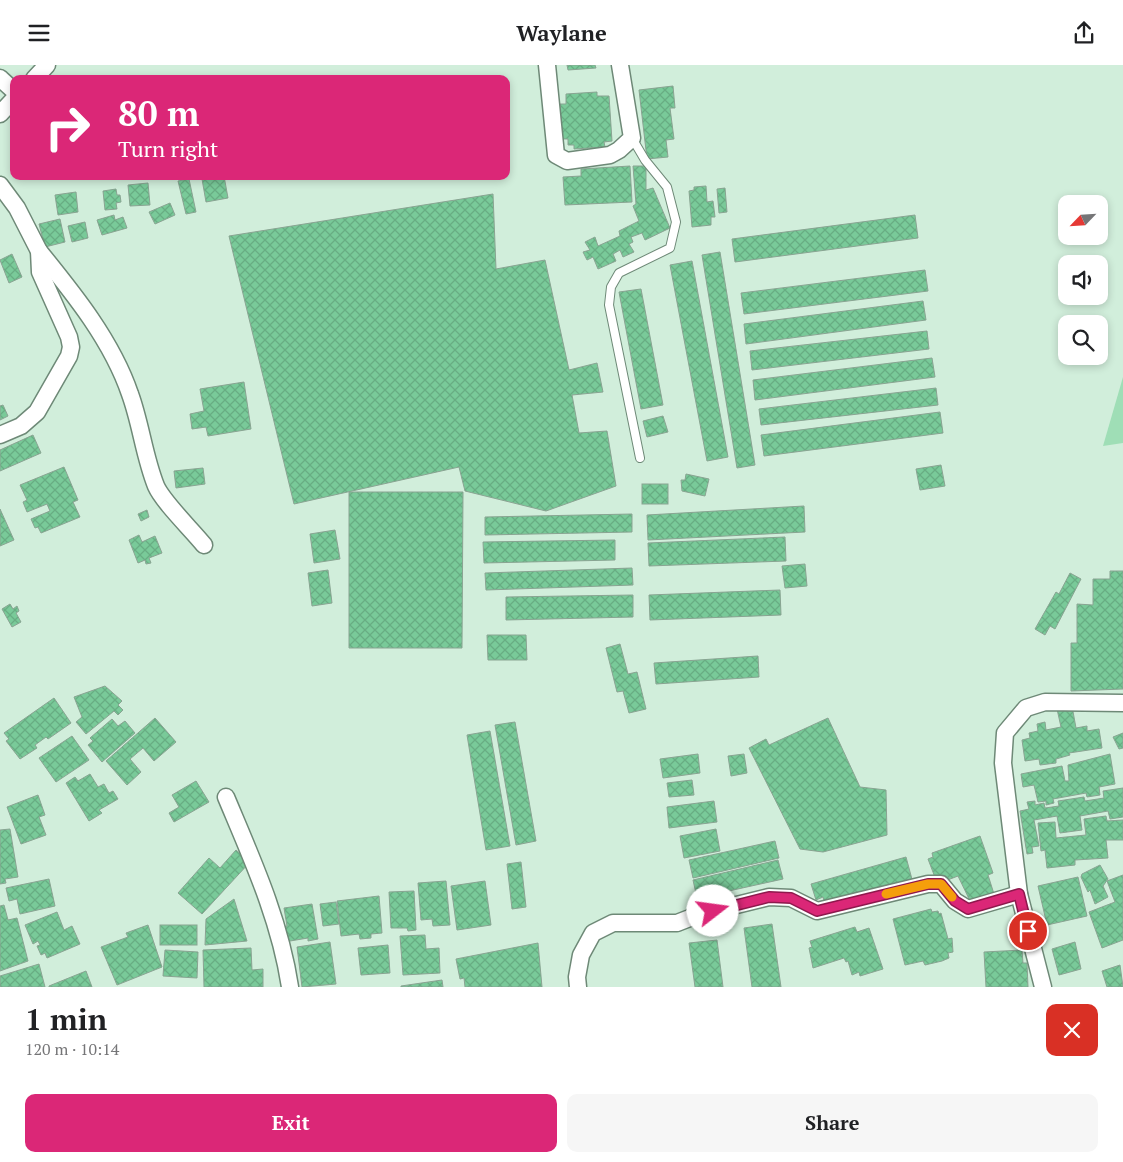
<!DOCTYPE html>
<meta charset="utf-8">
<style>
:root{--surface:#fff;--page:#f6f6f6;--text:#202124;--muted:#757577;--accent:#db2777}
body{margin:0;font-family:"PT Serif",serif;background:var(--page);color:var(--text);height:100vh;display:flex;flex-direction:column;font-size:19px;white-space:nowrap}
*{box-sizing:border-box;margin:0}
p{font-size:16px;color:var(--muted)}
.icon{flex:none;width:28px;height:28px;fill:none;stroke:currentColor;stroke-width:2;stroke-linecap:round;stroke-linejoin:round}
.map{position:relative;height:922px;overflow:hidden}
.side{display:flex;flex-direction:column;background:var(--surface);flex:1}
.side>*{flex:none}
.hud{position:absolute;left:10px;top:10px;width:500px;height:105px;border-radius:10px;box-shadow:0 2px 8px #0003;background:#db2777;color:#fff;overflow:hidden}
.needle{width:32px;rotate:245deg}
.fabs{position:absolute;left:1058px;top:130px;display:grid;gap:10px}
.fabs a{display:grid;place-items:center;width:50px;height:50px;border-radius:10px;background:var(--surface);box-shadow:0 2px 8px #0003;font-size:25px}
.pin{position:absolute;display:grid;place-items:center;width:42px;height:42px;color:#fff;margin:-21px;border:2px solid #fff;border-radius:50%;box-shadow:0 1px 5px #0007}
.me{position:absolute;width:55px;margin:-28px;rotate:75deg;stroke-linejoin:round;filter:drop-shadow(0 0 4px #0008)}
.turn{display:flex;align-items:center;gap:18px;height:105px;padding:0 25px;font-size:22px}
.turn .icon{width:65px;height:65px;stroke-width:2.5}
.turn b{display:block;font-size:35px;line-height:42px}
.round{display:grid;place-items:center;flex:none;width:52px;height:52px;border-radius:10px;background:var(--page)}
.head{display:flex;align-items:center;justify-content:space-between;height:85px;padding:0 25px}
h1{font-size:30px;font-weight:800;line-height:38px}
.cta{display:flex;gap:10px;margin-top:auto;padding:10px 25px}
.cta a{flex:1;height:58px;border-radius:10px;background:var(--accent);color:#fff;font-size:20px;font-weight:800;line-height:58px;text-align:center}
.cta a+a{background:var(--page);color:var(--text)}
header{display:flex;justify-content:space-between;align-items:center;height:65px;padding:0 25px;background:var(--surface);font-size:22px;font-weight:800}
.map>svg:first-child{display:block}
.grass{fill:#9fdeb6}
.building{fill:url(#building-cross-hatch);stroke:#89a492}
.lines{fill:none;stroke-linecap:round;stroke-linejoin:round}
.lane-casing{stroke:#6e8977;stroke-width:10}
.street-casing{stroke:#6e8977;stroke-width:19}
.lane{stroke:#fff;stroke-width:8}
.street{stroke:#fff;stroke-width:16}
.route-casing{stroke:#8e194d;stroke-width:12}
.route{stroke:#db2777;stroke-width:9}
.slow{stroke:#f59e0b;stroke-width:9}
</style>
<header><svg class="icon" aria-label="menu" viewBox="0 0 24 24"><path d="M4 6h16M4 12h16M4 18h16"/></svg>Waylane<svg class="icon" aria-label="share" viewBox="0 0 24 24"><path d="M12 15V3M7 8l5-5 5 5M5 13v7h14v-7"/></svg></header>
<div class="map">
<svg width="1123" height="922" viewBox="0 0 1123 922">
<defs>
<pattern id="building-cross-hatch" width="8" height="8" patternUnits="userSpaceOnUse" patternTransform="scale(1.25)"><rect width="8" height="8" fill="#79ca99"/><path d="M0 0l8 8M0 8l8-8" fill="none" stroke="#68ad83"/></pattern>
</defs>
<rect width="100%" height="100%" fill="#d1eedb"/>
<path class="grass" d="M1123,312V378L1103,381Z"/>
<g class="building">
<path d="M567,0H595L596,3L568,5Z"/>
<path d="M673,21L675,43H670L674,74L666,75L668,92L647,94L639,25Z"/>
<path d="M597,27V31H609L612,76L604,77L605,82L574,84V80H568V74H562L560,39H566V29Z"/>
<path d="M630,101L632,137L565,140L563,112L581,111V104Z"/>
<path d="M633,101H646V125L653,123L670,163L645,175L642,168L631,172L633,177L629,179L634,187L623,192L620,185L613,189L616,196L598,204L593,192L587,195L583,187L590,185L585,177L595,172L598,181L620,171L619,166L639,156L633,141L636,139Z"/>
<path d="M224,111L228,133L206,137L202,114Z"/>
<path d="M189,114L196,147L186,149L178,116Z"/>
<path d="M148,118L150,140L130,141L128,120Z"/>
<path d="M706,121L707,137L713,136L715,152H711V160L692,162L689,126L694,125V122Z"/>
<path d="M725,123L727,147L719,148L717,124Z"/>
<path d="M116,124L117,130H120L121,137L116,138L117,144L105,145L103,126Z"/>
<path d="M76,127L78,147L58,150L55,130Z"/>
<path d="M493,129L496,204L545,195L569,305L597,298L603,327L572,330L579,368L607,366L616,421L546,446L465,426L459,402L294,439L229,171Z"/>
<path d="M170,138L175,150L155,159L149,147Z"/>
<path d="M114,150L115,155L123,152L127,163L102,170L97,155Z"/>
<path d="M915,150L918,173L735,197L732,174Z"/>
<path d="M60,154L65,177L45,182L39,159Z"/>
<path d="M85,157L88,173L72,177L68,161Z"/>
<path d="M720,187L755,400L737,403L702,190Z"/>
<path d="M12,189L22,212L9,218L0,195Z"/>
<path d="M692,196L728,392L707,396L670,200Z"/>
<path d="M925,205L928,226L744,249L741,228Z"/>
<path d="M641,224L663,340L641,344L619,227Z"/>
<path d="M923,236L926,255L746,279L744,259Z"/>
<path d="M927,266L929,284L752,305L750,286Z"/>
<path d="M932,293L935,312L755,335L753,315Z"/>
<path d="M244,317L251,364L208,371L206,362L192,364L190,349L204,346L200,324Z"/>
<path d="M936,323L938,340L761,360L759,344Z"/>
<path d="M3,340L8,351L0,355V341Z"/>
<path d="M940,347L943,368L764,391L761,370Z"/>
<path d="M663,351L668,367L647,372L643,356Z"/>
<path d="M33,370L41,388L0,406V385Z"/>
<path d="M941,400L945,421L920,425L916,404Z"/>
<path d="M64,402L78,435L73,437L80,452L41,468L38,462L35,463L31,454L50,446L47,439L27,447L23,437L27,435L20,420Z"/>
<path d="M203,403L205,419L176,423L174,406Z"/>
<path d="M686,409L709,414L705,431L682,426L681,415H685Z"/>
<rect x="642" y="419" width="26" height="20"/>
<path d="M349,427H463L462,583H349Z"/>
<path d="M804,441L805,467L648,475L647,450Z"/>
<path d="M0,444L14,475L0,481Z"/>
<path d="M147,445L149,452L141,456L138,449Z"/>
<path d="M632,449V467L485,470V452Z"/>
<path d="M335,465L340,494L314,498L310,469Z"/>
<path d="M139,470L142,477L155,471L162,488L149,493L151,498L146,499L145,495L138,498L129,475Z"/>
<path d="M785,472L786,496L649,501L648,478Z"/>
<path d="M615,475V495L484,498L483,477Z"/>
<path d="M805,499L807,521L785,523L782,501Z"/>
<path d="M632,503L633,520L486,525L485,508Z"/>
<path d="M328,505L332,538L312,541L308,508Z"/>
<path d="M1110,506H1123V624L1071,626V578H1077V539L1093,540V514H1110Z"/>
<path d="M1070,508L1081,514L1055,564L1050,561L1045,570L1035,564L1056,527L1059,529Z"/>
<path d="M780,525L781,550L650,555L649,530Z"/>
<path d="M633,530V552L506,555V532Z"/>
<path d="M10,539L13,544L17,541L19,546L16,548L21,557L12,562L2,544Z"/>
<path d="M487,570H526L527,595H488Z"/>
<path d="M620,579L628,609L637,607L646,644L629,648L623,626L617,627L606,583Z"/>
<path d="M758,591L759,612L656,619L654,598Z"/>
<path d="M105,621L122,636L118,640L123,645L118,650L114,646L86,669L76,657L82,652L74,632Z"/>
<path d="M54,633L71,658L48,674L46,672L35,680L37,683L20,694L6,676L9,674L4,668Z"/>
<path d="M1072,641L1076,663L1087,661V666L1099,664L1102,683L1069,688L1070,690L1056,694V698L1040,700L1039,694L1025,696L1022,675L1030,673L1029,668L1038,666L1037,659L1045,657L1046,665L1061,662L1057,644Z"/>
<path d="M155,653L176,677L154,696L143,683L130,694L141,707L127,720L106,696Z"/>
<path d="M828,653L860,722L886,725L887,770L823,787L800,784L749,683L766,674L769,680Z"/>
<path d="M112,654L118,661L125,656L135,668L102,697L88,680L93,676L90,673Z"/>
<path d="M515,657L536,776L516,780L495,660Z"/>
<path d="M490,666L510,781L486,785L467,670Z"/>
<path d="M1123,668V683L1119,684L1113,672Z"/>
<path d="M72,671L89,695L56,717L39,693Z"/>
<path d="M698,689L700,708L663,713L660,694Z"/>
<path d="M744,689L747,708L731,711L728,691Z"/>
<path d="M1110,689L1115,719L1099,722L1100,730L1087,732L1086,728L1053,734L1054,738L1046,740V736L1038,737L1034,720L1023,722L1021,709L1062,701L1065,716H1069L1068,700Z"/>
<path d="M90,709L98,722L104,719L109,728L113,726L118,734L99,745L102,748L89,756L66,718L75,712L78,716Z"/>
<path d="M692,715L694,730L669,732L667,718Z"/>
<path d="M196,716L209,737L174,757L169,748L179,742L172,730Z"/>
<path d="M1123,723V752L1110,754L1108,746L1080,751L1082,765L1060,768L1057,751L1034,755L1039,781L1032,782L1033,788L1027,789L1020,746L1029,744L1027,737L1035,736V740L1044,738L1045,743L1059,741L1058,736L1084,732L1085,736L1104,733L1103,726Z"/>
<path d="M38,730L45,750L39,752L46,770L21,779L7,742Z"/>
<path d="M714,736L717,757L669,763L667,742Z"/>
<path d="M1106,751L1107,756L1123,755V775H1106L1108,793L1075,795V800L1047,803L1045,785L1041,786L1038,758L1055,757L1056,773L1086,770L1084,754Z"/>
<path d="M10,764L18,812L5,814L6,818L0,819V765Z"/>
<path d="M716,764L720,786L684,793L680,771Z"/>
<path d="M980,771L993,808L988,810L994,829L972,840L958,811L945,816L936,815L928,794L933,792L932,788Z"/>
<path d="M775,776L779,793L693,813L689,795Z"/>
<path d="M236,785L250,797L202,849L178,828L209,793L220,803Z"/>
<path d="M906,792L913,818L824,836L823,832L816,835L811,819Z"/>
<path d="M778,795L783,814L697,833L693,815Z"/>
<path d="M521,797L526,842L512,844L507,799Z"/>
<path d="M1100,800L1108,814L1103,821L1108,832L1095,839L1090,825L1088,827L1081,812L1082,809Z"/>
<path d="M1123,810V875L1102,883L1089,847L1115,837L1107,816Z"/>
<path d="M1078,812L1087,851L1047,860L1038,821Z"/>
<path d="M49,814L55,841L20,849L17,834L9,836L6,823Z"/>
<path d="M446,816L450,860L433,861L432,854L421,855L418,818Z"/>
<path d="M485,816L491,860L457,865L451,821Z"/>
<path d="M414,826L416,865L408,866L407,863H391L389,827Z"/>
<path d="M379,831L382,868L371,869V873L360,874L359,869L341,871L337,836Z"/>
<path d="M234,834L247,876L205,880L206,854Z"/>
<path d="M336,837L339,859L323,861L320,839Z"/>
<path d="M312,839L318,874L308,876V873L284,877L282,862L287,861L284,843Z"/>
<path d="M4,840L8,855L17,853L28,896L0,906V841Z"/>
<path d="M931,844L932,847L938,846L939,849L941,848L948,874L952,873L953,887L948,888L949,893L942,896L925,900L923,896L905,900L893,854Z"/>
<path d="M57,847L64,865L72,861L80,879L47,893L45,888L41,890L37,881L40,880L38,876L33,879L25,860Z"/>
<path d="M772,859L781,922H752L744,863Z"/>
<path d="M148,860L162,902L117,920L101,882L128,872L126,868Z"/>
<rect x="160" y="860" width="37" height="20"/>
<path d="M855,862L857,867L869,863L883,904L860,911L859,907L852,910L848,896L846,897L844,893L813,903L809,883L812,882L810,876Z"/>
<path d="M425,870L426,884L439,883L440,908L403,910L400,871Z"/>
<path d="M717,875L723,922H695L689,878Z"/>
<path d="M330,877L336,919L302,922L297,882Z"/>
<path d="M1075,877L1081,904L1059,910L1052,884Z"/>
<path d="M538,878L542,922H465L464,913L460,914L456,894Z"/>
<path d="M388,880L390,908L361,910L358,883Z"/>
<path d="M251,883L252,905L263,904V922H204L203,885Z"/>
<path d="M165,885L198,887L197,913L163,911Z"/>
<path d="M1022,885L1023,898H1027L1028,922H986L984,887Z"/>
<path d="M39,899L45,922H0V911Z"/>
<path d="M1120,900L1123,922H1107L1102,906Z"/>
<path d="M86,906L92,922H49V921Z"/>
<path d="M442,915L443,922H401V921Z"/>
</g>
<g class="lines">
<defs>
<path id="lane" d="M632,73L645,95L667,122L676,157L670,183L619,208L611,222L609,240L640,393"/>
<g id="street">
<path d="M547,0L556,90L567,96L610,90L619,85L632,73L620,0"/>
<path d="M0,13L14,26"/>
<path d="M34,14L47,0"/>
<path d="M0,49L14,34"/>
<path d="M0,120L17,143L39,186L40,207L69,272L71,282L69,291L37,347L21,361L0,370"/>
<path d="M39,186C74,229 112,276 130,329C141,359 144,391 156,421C163,437 192,465 204,480"/>
<path d="M226,732C252,794 280,855 290,922"/>
<path d="M578,922L577,912L581,890L593,868L613,858H677L700,849L769,832L791,833L817,846L928,819H941L955,836L968,844L1019,829"/>
<path d="M1043,922L1019,829L1003,698L1005,668L1026,643L1045,637L1123,638"/>
</g>
</defs>
<use href="#lane" class="lane-casing"/>
<use href="#street" class="street-casing"/>
<use href="#lane" class="lane"/>
<use href="#street" class="street"/>
</g>
<g class="lines">
<defs>
<path id="route" d="M713,846L769,832L791,833L817,846L928,819H941L955,836L968,844L1019,829L1028,866"/>
</defs>
<use href="#route" class="route-casing"/>
<use href="#route" class="route"/>
<path class="slow" d="M886,829L928,819H941L952,832"/>
</g>
</svg>
<div class="fabs">
<a><svg class="needle" viewBox="-14 -14 28 28"><path d="M0-13l5 13h-10z" fill="#e53935"/><path d="M0 13l5-13h-10z" fill="#757577"/></svg></a>
<a><svg class="icon" aria-label="sound" viewBox="0 0 24 24"><path d="M4 9h4l5-4v14l-5-4H4zM17 9q2 3 0 6"/></svg></a>
<a><svg class="icon" aria-label="search" viewBox="0 0 24 24"><circle cx="10" cy="10" r="6"/><path d="M15 15l6 6"/></svg></a>
</div>
<div class="pin" style="left:1028px;top:866px;background:#d93025"><svg class="icon" aria-label="arrive" viewBox="0 0 24 24"><path d="M6 21V4h12l-3 4 3 4H6"/></svg></div>
<svg class="me" style="left:713px;top:846px" viewBox="-20 -20 40 40"><circle r="19" fill="#fff"/><path d="M0-13L10 11 0 6-10 11z" fill="#db2777"/></svg>
<div class="hud">
<div class="turn"><svg class="icon" aria-label="right" viewBox="0 0 24 24"><path d="M7 20v-9h11M14 6l5 5-5 5"/></svg><div><b>80 m</b>Turn right</div></div>
</div>
</div>
<section class="side">
<div class="head"><div><h1>1 min</h1><p>120 m · 10:14</p></div><a class="round" style="background:#d93025;color:#fff"><svg class="icon" aria-label="close" viewBox="0 0 24 24"><path d="M6 6l12 12M18 6L6 18"/></svg></a></div>
<div class="cta"><a>Exit</a><a>Share</a></div>
</section>
